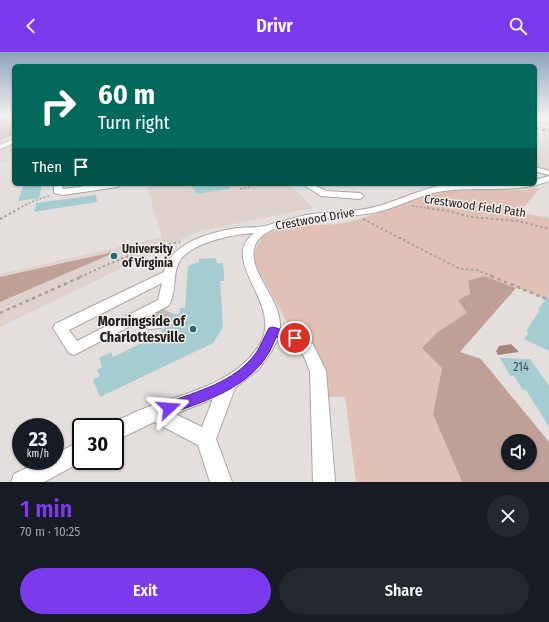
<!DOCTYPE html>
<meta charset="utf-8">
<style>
:root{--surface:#171b24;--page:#242831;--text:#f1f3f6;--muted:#9ea1a6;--accent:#7c3aed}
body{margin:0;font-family:"Fira Sans Condensed",sans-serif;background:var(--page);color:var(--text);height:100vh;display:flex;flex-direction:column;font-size:15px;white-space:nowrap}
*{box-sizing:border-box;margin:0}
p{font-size:13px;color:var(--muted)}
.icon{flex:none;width:22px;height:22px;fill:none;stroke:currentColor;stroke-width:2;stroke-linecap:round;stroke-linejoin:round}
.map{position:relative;height:430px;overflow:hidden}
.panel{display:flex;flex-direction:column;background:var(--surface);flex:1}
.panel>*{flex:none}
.guide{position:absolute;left:12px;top:12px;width:525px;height:122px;border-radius:6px;box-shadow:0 1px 3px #0004;background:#00695c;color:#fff;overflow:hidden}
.controls{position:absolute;left:501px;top:382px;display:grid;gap:8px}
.controls a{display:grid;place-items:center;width:36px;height:36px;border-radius:50%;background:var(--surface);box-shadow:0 1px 3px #0004;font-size:20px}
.speed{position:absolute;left:12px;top:366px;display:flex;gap:8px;font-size:20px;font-weight:700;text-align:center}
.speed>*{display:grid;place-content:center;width:52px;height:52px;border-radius:50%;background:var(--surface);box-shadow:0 1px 3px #0004;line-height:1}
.speed small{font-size:10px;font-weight:400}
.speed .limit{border:2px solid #111;border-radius:6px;background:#fff;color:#111}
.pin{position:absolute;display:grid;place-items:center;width:34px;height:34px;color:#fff;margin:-17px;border:2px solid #fff;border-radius:50%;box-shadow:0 1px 4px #0007}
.me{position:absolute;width:44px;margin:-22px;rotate:71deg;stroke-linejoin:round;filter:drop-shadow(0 0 3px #0008)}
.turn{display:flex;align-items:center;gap:14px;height:84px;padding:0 20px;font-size:18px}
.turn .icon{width:52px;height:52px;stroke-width:2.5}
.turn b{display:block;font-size:28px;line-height:34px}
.then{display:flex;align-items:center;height:38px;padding:0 20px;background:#0003;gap:8px;font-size:15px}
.round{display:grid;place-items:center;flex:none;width:42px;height:42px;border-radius:21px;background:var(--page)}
.head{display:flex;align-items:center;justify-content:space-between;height:68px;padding:0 20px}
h1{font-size:24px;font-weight:600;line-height:30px;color:var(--accent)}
.action{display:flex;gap:8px;margin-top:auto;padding:8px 20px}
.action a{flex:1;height:46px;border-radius:24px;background:var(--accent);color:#fff;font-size:16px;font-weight:600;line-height:46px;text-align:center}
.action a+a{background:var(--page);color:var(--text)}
header{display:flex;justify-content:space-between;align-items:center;height:52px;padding:0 20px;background:var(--accent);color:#fff;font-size:18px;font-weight:600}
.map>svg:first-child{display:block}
.built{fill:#dfd2cd}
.green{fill:#e1c1b5}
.forest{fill:#c0a095;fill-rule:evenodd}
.water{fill:#a5867b}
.building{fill:#a5ccd1}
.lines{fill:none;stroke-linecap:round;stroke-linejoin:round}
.minor-tunnel{stroke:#bdb9b7;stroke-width:14;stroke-dasharray:14 7;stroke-linecap:butt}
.minor-casing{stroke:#aca6a5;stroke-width:2}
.major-casing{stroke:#aa887c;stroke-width:2}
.path-far2{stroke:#a39f9d;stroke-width:1.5;stroke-dasharray:2 2;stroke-linecap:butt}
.path-far1{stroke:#a39f9d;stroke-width:2;stroke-dasharray:2.5 2.5;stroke-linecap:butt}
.path{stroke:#a39f9d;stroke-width:2.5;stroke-dasharray:3.5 3.5;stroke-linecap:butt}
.minor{fill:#fff;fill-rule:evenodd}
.major{fill:#f8d9ce;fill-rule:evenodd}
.rail{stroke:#373534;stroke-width:1.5;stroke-dasharray:3.5 3.5;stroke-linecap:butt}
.route{fill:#7c3aed;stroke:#51269a}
.poi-dot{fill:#206b73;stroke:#f2ecea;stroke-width:1.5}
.labels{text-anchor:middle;stroke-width:3;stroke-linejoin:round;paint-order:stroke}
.street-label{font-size:12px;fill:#22201f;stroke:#f2ecea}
.poi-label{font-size:12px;font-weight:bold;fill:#22201f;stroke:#f2ecea;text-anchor:start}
.near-number-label{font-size:12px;fill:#434b4c}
.near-poi-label{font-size:14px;font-weight:bold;fill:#22201f;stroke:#f2ecea;text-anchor:end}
</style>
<header><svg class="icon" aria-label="back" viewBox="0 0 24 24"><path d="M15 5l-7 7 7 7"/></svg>Drivr<svg class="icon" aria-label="search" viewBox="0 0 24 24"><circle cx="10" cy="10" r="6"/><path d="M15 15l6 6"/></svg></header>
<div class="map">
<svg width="549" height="430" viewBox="0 0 549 430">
<rect width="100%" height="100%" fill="#e4dfdd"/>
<g class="built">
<path d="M0,65H14V109L0,110Z"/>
<path d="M535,79L549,83V118L535,114Z"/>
<path d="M146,132H290L313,156L199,179L0,275V222L162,185Z"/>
</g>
<path class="green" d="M474,136L522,138L540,136L520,160L549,166V242L547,247L484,224L468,230L470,242L467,261L439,279L442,315L433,362L462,430H356L345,345H328L326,320L311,292L289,274L253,208C256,197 258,186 270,181C294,169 322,176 348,170C391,160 429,138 474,136Z"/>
<g class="forest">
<path d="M0,65H14V82L0,89Z"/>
<path d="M118,199L0,250V225Z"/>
<path d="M484,224L516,236L460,300L481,307L549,390V430H462L433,362L442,316L422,296L439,279L467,261L458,248L470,242L468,229ZM508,389H530V411H508Z"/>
</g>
<path class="water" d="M511,292L519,300L498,303L496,299L499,294Z"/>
<g class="building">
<path d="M24,132H42L39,146L18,149Z"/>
<path d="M190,132H229V137L197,142Z"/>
<path d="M96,143L97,150L34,160L36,151Z"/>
<path d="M216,206L217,211H223L224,222V229H220L223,275L213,291L100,345L93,328L100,324L97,318L102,315L99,306L111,300L113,305L162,281L161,278L171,273L166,271L167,268L164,264H155L163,258L179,263L180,256H185L188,214L199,210V207Z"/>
<path d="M549,244V299L524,287L529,280L526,279L540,258L538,257Z"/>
<path d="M500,306L530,307L549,334V375L526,338H523L514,324H510Z"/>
</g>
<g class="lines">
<path class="minor-tunnel" d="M159,269L167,259"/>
<defs>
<g id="minor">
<path d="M535,65L549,67V71L535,68Z"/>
<path d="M14,87V91L0,97V93Z"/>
<path d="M535,115L549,119V123L535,119Z"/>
<path d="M549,124V129C515,142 479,134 444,139C420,142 400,155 377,160C350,167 261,163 254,197C249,222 282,247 280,276L302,284L313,292L326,319L335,430H313L310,319L302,300L291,292L278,286L271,300L259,317L235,336L216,387L232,430H210L198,393L154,370L115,389V375H108C113,369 124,366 131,362C174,342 236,336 261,290C282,251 218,209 254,181C234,182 187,191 178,212C173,224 176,239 170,251L168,254L147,265L151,267L159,264L164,265L166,269L161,276L149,277L136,271L74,303L69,301L53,276L55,272L164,220C170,191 211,180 237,176C246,175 256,176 265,174C280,170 295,165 312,162C332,160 354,160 375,155C399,149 419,137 444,133C474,130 505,132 535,132V128ZM162,231L158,248L77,289L69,278ZM213,347L202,375L175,362Z"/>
<path d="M54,132H62L63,137L100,132H121L117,135L63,143L54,141Z"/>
<path d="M302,132H312L326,139L360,141L364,144L360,147L321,144Z"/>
<path d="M81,389V409H83L44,430H11L14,422L41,409H55V402Z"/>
</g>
<path id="major" d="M535,70L549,73V77L535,74Z"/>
</defs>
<use href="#minor" class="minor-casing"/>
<use href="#major" class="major-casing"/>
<g class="path-far2">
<path d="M240,137L251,135"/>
<path d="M412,154L434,157"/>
<path d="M18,157L31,150L51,143"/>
</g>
<g class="path-far1">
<path d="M427,156L449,159L470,165L518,169L549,177"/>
<path d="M0,167L20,156"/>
<path d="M363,167L460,217L477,218L494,225"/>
<path d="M80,225C113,210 144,195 180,190"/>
</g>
<g class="path">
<path d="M491,224L549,248"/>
<path d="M0,261L83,224"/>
</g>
<use href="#minor" class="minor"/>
<use href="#major" class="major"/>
<path class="rail" d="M535,76L549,80"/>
</g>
<linearGradient id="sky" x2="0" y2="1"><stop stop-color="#8da2bc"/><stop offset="0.52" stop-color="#f3f1f0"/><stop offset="1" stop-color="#f3f1f0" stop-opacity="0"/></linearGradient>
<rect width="549" height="125" fill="url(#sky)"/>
<path class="route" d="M273,275L299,283L300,286L299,289L295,290L276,285C260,332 212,347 169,362L164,360L162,356L164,352C197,339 234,331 256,301C261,293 264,285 269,276Z"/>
<g class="poi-dot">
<circle cx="114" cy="204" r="4"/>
<circle cx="193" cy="277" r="4"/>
</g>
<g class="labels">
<g class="street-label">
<text transform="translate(475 154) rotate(8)" y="4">Crestwood Field Path</text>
<text transform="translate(315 167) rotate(-10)" y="4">Crestwood Drive</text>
</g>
<g class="poi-label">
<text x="122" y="201">University<tspan x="122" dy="14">of Virginia</tspan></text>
</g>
<g class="near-number-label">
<text x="521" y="319">214</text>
</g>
<g class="near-poi-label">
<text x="185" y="274">Morningside of<tspan x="185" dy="16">Charlottesville</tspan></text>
</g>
</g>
</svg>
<div class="controls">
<a><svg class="icon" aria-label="sound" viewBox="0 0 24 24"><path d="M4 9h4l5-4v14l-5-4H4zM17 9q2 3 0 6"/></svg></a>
</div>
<div class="speed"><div>23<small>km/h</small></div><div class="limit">30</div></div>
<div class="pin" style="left:295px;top:286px;background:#d93025"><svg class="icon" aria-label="arrive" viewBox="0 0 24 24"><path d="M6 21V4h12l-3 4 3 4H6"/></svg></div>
<svg class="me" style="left:169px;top:356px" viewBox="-20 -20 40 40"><path d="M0-17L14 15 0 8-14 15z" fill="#7c3aed" stroke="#fff" stroke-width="4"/></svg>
<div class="guide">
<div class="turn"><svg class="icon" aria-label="right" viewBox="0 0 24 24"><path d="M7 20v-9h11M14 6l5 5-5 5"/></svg><div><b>60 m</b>Turn right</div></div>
<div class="then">Then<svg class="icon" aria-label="arrive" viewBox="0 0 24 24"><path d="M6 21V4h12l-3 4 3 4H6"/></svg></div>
</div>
</div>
<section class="panel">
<div class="head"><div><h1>1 min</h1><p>70 m · 10:25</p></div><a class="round"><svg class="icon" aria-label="close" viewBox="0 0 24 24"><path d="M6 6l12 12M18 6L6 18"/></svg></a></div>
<div class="action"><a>Exit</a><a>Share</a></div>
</section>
